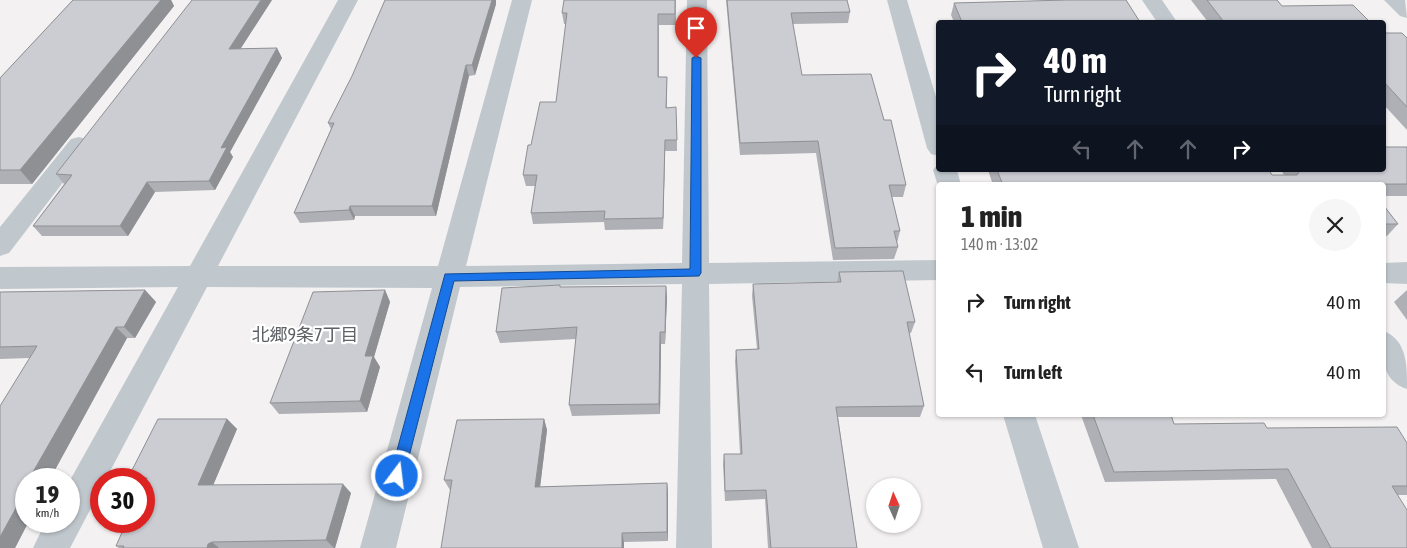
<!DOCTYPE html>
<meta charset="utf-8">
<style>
:root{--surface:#fff;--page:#f6f6f6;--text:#222;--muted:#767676}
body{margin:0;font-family:"Asap Condensed","Noto Sans JP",sans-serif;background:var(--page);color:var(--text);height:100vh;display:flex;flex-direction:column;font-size:19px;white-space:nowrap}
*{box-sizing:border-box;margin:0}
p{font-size:16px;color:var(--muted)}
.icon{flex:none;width:28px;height:28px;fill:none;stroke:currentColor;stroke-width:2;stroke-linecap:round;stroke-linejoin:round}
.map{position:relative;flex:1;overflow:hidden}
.details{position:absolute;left:936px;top:182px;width:450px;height:235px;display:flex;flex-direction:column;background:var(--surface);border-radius:5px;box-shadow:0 1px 4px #0004}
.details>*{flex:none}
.top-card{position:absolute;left:936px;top:20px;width:450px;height:152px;border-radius:5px;box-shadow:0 1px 4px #0004;background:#111827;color:#fff;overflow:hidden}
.needle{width:32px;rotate:357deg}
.buttons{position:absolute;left:866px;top:478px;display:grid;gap:10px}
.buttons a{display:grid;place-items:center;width:55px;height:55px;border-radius:50%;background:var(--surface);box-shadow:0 1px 4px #0004;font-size:25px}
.speed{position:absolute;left:15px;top:468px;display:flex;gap:10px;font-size:25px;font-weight:700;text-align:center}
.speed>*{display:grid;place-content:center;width:65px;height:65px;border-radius:50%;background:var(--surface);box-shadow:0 1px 4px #0004;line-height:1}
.speed small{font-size:12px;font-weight:400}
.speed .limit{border:8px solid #d22;background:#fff;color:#111}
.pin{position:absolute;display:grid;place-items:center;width:42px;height:42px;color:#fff;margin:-51px -21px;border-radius:50% 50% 50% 0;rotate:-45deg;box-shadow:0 0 5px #0007}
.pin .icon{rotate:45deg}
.me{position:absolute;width:55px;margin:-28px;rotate:15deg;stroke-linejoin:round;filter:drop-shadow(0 0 4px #0008)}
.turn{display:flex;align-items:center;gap:18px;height:105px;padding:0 25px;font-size:22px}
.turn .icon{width:65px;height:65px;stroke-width:2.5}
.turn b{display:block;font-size:35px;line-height:42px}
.lanes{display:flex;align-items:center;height:48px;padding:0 25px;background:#0003;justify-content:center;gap:25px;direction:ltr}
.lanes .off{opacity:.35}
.round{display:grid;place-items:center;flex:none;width:52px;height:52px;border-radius:26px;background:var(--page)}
.head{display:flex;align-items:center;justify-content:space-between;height:85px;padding:0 25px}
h1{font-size:30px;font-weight:800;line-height:38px}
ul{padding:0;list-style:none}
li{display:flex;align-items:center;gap:15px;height:70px;padding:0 25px}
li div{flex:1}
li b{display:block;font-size:19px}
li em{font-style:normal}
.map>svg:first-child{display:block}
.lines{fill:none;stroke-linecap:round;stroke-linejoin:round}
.minor{fill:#c0c8ce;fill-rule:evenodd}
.wall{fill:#afb0b5}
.shaded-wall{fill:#8e9094}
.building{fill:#cbcdd3;stroke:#8e9094}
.route{fill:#1a73e8;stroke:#114b97}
.labels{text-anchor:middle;stroke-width:4.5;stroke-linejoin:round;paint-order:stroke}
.neighbourhood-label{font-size:18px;fill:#5e6165;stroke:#fff}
</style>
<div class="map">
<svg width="1407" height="548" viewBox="0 0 1407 548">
<rect width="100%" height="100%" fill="#f3f1f1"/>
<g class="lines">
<g class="minor">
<path d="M338,0H358L218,266H438L512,0H532L466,266L682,263L687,0H707L709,263L939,260V280L709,284L712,548H676L682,284L460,287L396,548H360L432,288L207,287L106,479H101V489L70,548H33L46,521H69V482L178,287L0,289V267L190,266Z"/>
<path d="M887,0H907L939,107V156L931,154L927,148Z"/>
<path d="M1142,0H1162L1177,22H1157Z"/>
<path d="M1384,0H1405L1407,18L1400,16Z"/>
<path d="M79,137L87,139L91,145L87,151L9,253L0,256V227L71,139Z"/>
<path d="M939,163V170H957L961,185H939V189L933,170Z"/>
<path d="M1407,262V284L1384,283V263Z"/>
<path d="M1384,331C1407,341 1407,364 1407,389C1380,380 1382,355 1384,331Z"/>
<path d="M1003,415H1035L1079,548H1043Z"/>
</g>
</g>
<g class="wall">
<path d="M73,0H171L174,6L32,184H0V78Z"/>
<path d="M272,0L240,49L277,48L282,58L230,152L233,157L215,190L155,192L128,236H42L33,226L64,184L56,174Z"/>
<path d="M676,0V25H659V77H667V108L677,118V151H665L663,229L605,230L604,222L533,224L531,213L535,186H526L523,175L531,145L556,102L566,24H564L562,13Z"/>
<path d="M726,0H847L850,12L848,23L793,24L802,75L884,120L906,185L903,197H892L900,231L897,243L898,247L894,259L833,260L816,153L740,155Z"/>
<path d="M1055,0H1126L1140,22H954L951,15L954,3L1056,1Z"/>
<path d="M1191,0H1277L1282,6L1370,22H1208Z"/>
<path d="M496,4L475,75L469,76L436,216H355L354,220L300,223L294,213L331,129L328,123Z"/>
<path d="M1384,33L1407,38V130L1384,105Z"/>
<path d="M1407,147V196H1384V185H993L988,170H1269L1272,175H1284L1281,170H1384Z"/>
<path d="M1384,206L1398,224L1387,236H1384Z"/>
<path d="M839,272L915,322L911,333H909L924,406L920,417H838L857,548H768L765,499L725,501L723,464L724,454H740L735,361L736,350L757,349L752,296L753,284L837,282Z"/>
<path d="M666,286L667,298L665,344H661L660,414L572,416L569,405L576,339L500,343L496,332L561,287Z"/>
<path d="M145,290L156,302L135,338H127L50,479H26V521H29L15,548H0L30,358L0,359V292Z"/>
<path d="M385,290L390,302L374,357L380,367L367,412L279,414L270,403Z"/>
<path d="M1407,290V320L1394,302Z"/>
<path d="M1081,415H1171L1174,424L1267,428L1407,443V495H1398L1407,548H1312L1276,479L1105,482Z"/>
<path d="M227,419L237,429L213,485L351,493L335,548H119L116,546L144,521V479L128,478Z"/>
<path d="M544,419L547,430L540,487L667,483L668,493V541L624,542L450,490L444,480Z"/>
</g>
<g class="shaded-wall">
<path d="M161,0H171L174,6L32,184L20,170Z"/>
<path d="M261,0H272L234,59L229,49Z"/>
<path d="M492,0H496V4L475,75L472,65Z"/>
<path d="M277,48L282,58L230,152L233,157L215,190L209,181L221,148Z"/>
<path d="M466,65L469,76L436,216L432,206Z"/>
<path d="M665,140V151L663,229V218Z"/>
<path d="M147,182L155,192L128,236L120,226Z"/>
<path d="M350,206L355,216L354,220L349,210Z"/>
<path d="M666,286L667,298L665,344V332Z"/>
<path d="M145,290L156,302L135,338L124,327Z"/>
<path d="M385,290L390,302L374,357L380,367L367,412L360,401L365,356Z"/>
<path d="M116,327L127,338L50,479H29Z"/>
<path d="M660,332L661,344L660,414L659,404Z"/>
<path d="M227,419L237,429L209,495L198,485Z"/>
<path d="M544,419L547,430L539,496L535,487Z"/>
<path d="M667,483L668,493V541L667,532Z"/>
<path d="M343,484L351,493L335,548H334L326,540Z"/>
<path d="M26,490V521H29L15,548H0V537Z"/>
<path d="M622,533L624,542V548H622Z"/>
<path d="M212,542L219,548H207L208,544Z"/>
</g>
<g class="building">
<path d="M73,0H161L20,170H0V78Z"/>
<path d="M192,0H261L229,49L277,48L221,148L227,147L209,181L147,182L120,226H33L72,175L56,174Z"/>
<path d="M385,0H492L472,65H466L432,206H350L349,210L294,213L334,123H328L352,76Z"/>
<path d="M564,0H675V14H658V77H667L666,108L676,107L677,140H665L663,218L604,219L605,211L531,213L537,175H523L528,145H531L540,102H556L567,13H562Z"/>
<path d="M727,0H847L850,12L791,13L802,75L871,74L884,120H891L906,185H889L900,231H894L898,247L835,248L818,141L740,143Z"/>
<path d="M1067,0H1126L1140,22H962L954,3Z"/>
<path d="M1207,0H1277L1282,6L1353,5L1370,22H1224Z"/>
<path d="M1384,33H1402L1407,38V107L1384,82Z"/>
<path d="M1384,147H1407V184L1144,185L1143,184L1063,185H1003L997,170H1269L1272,175H1297L1299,172L1297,170H1384Z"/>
<path d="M1384,206L1398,224H1384Z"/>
<path d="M903,271L915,322H907L924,406L836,407L857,548H771L766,490L725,491L724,454H742L736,350L759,349L753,284L841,282L839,272Z"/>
<path d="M560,285V287L666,286L665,332H660L659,404L569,405L577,327L496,332L502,288Z"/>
<path d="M145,290L124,327H116L29,479H26V484L25,487H26V490L0,537V406L37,346L0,347V292Z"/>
<path d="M385,290L365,356H373L360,401L270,403L313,292Z"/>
<path d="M1093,415H1171L1174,424L1264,423L1267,428L1397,427L1407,443V486H1392L1407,510V548H1331L1288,469L1114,472Z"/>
<path d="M158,419H227L198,485L343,484L326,540L212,542L208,544L207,548H123L124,546H116L127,521H144V486L147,478H128Z"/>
<path d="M544,419L535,487L667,483V532L622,533V548H441L452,480H444L457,420Z"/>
</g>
<path class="route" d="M696,56L701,58V273L699,276L454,281L404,476L402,480L397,482L392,480L390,476L445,274L690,269L692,58Z"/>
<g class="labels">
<g class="neighbourhood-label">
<text x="305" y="341">北郷9条7丁目</text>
</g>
</g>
</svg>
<div class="buttons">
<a><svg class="needle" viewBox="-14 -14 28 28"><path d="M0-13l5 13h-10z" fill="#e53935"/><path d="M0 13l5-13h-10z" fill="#767676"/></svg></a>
</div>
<div class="speed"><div>19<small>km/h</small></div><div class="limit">30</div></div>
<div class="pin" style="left:696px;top:58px;background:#d93025"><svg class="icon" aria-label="arrive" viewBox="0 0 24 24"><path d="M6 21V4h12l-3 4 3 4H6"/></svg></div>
<svg class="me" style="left:397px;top:476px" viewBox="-20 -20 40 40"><circle r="17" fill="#1a73e8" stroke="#fff" stroke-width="3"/><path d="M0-11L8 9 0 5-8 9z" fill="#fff"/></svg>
<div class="top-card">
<div class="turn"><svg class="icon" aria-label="right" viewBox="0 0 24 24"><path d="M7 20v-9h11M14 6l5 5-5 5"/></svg><div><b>40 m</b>Turn right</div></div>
<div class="lanes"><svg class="icon off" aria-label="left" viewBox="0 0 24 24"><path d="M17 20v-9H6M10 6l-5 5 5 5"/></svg><svg class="icon off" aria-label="ahead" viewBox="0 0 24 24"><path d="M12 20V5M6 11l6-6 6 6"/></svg><svg class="icon off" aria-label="ahead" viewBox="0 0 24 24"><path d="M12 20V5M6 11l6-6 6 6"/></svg><svg class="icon" aria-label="right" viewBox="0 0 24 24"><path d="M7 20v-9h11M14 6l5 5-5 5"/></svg></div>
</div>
<section class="details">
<div class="head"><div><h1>1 min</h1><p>140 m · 13:02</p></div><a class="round"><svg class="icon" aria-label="close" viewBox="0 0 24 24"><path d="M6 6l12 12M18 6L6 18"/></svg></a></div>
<ul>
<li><svg class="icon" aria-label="right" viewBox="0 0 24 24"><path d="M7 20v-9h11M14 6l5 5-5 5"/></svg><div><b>Turn right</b></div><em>40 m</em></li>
<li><svg class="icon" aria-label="left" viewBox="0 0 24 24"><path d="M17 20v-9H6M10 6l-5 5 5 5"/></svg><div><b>Turn left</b></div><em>40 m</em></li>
</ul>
</section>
</div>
